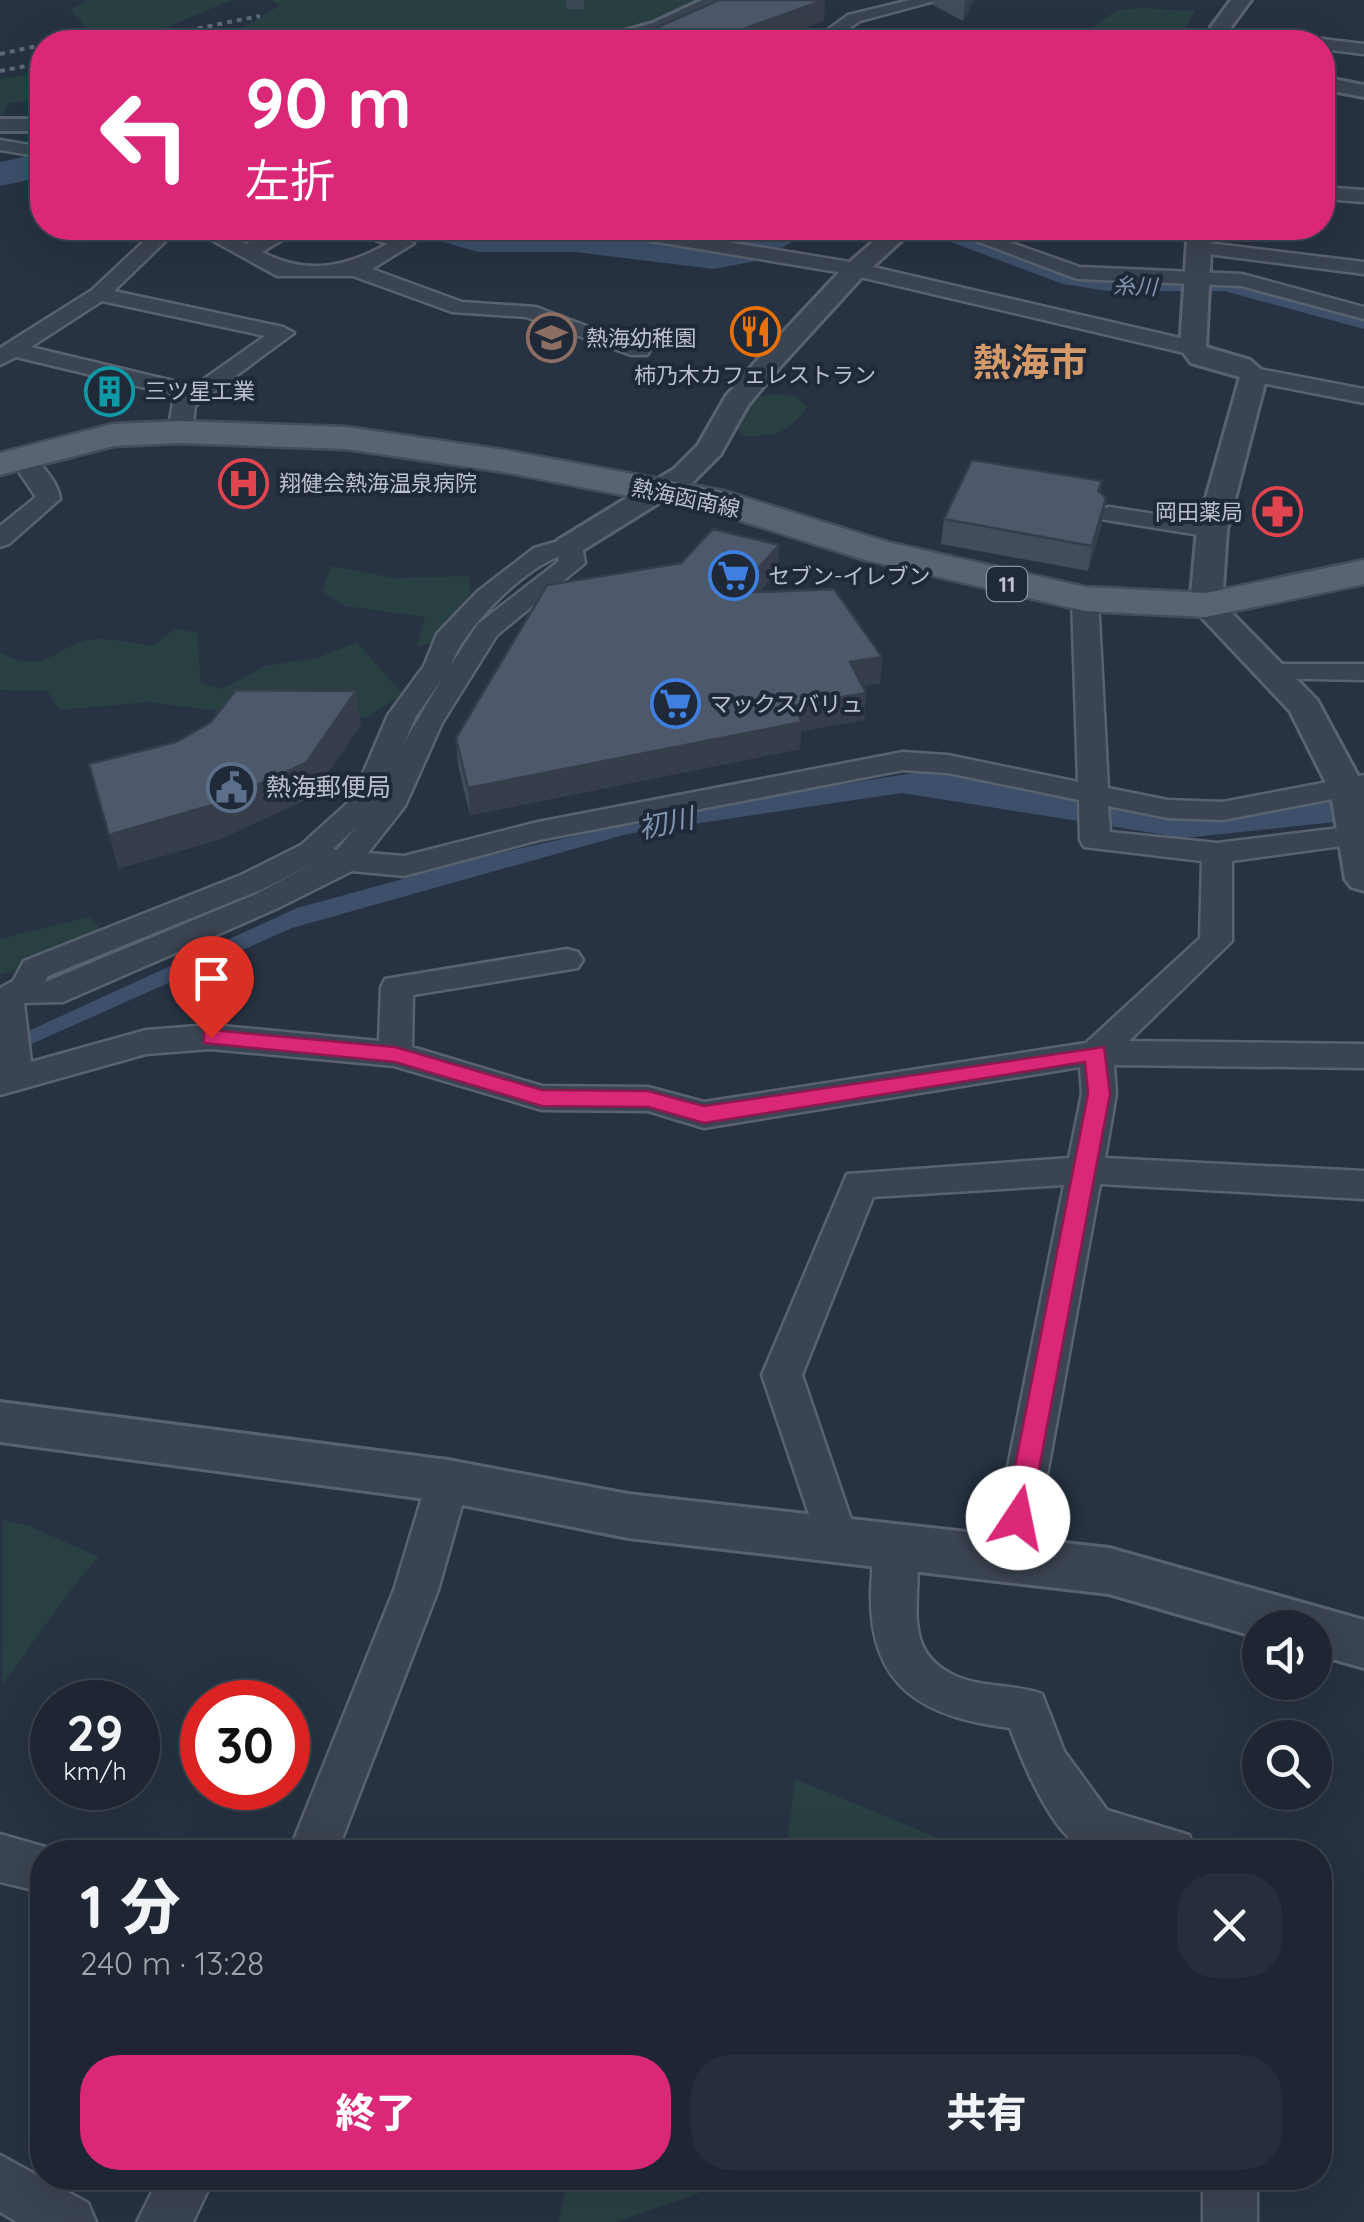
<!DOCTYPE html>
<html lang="ja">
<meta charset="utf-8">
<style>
:root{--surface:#1d2632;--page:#252e3a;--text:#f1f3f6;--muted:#a0a5ac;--line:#3b434d;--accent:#db2777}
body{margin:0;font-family:Quicksand,"Noto Sans JP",sans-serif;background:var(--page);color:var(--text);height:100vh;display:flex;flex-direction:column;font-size:38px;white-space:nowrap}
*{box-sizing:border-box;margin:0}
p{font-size:32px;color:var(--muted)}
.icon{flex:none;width:55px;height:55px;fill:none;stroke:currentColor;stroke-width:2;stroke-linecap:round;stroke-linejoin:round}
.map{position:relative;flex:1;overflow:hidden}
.drawer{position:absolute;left:30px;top:1840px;width:1302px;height:350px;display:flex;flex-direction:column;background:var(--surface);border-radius:40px;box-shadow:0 10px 40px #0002,0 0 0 2px var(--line)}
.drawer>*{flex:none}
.hud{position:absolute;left:30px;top:30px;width:1305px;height:210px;border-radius:40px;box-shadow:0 10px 40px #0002,0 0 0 2px var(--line);background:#db2777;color:#fff;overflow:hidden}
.buttons{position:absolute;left:1242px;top:1610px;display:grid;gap:20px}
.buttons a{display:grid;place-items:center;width:90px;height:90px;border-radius:50%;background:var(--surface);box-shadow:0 10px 40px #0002,0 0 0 2px var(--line);font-size:50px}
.speed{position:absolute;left:30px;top:1680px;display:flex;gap:20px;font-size:50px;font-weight:700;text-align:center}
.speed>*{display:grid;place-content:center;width:130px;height:130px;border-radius:50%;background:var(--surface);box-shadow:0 10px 40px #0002,0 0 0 2px var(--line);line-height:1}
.speed small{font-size:25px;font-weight:400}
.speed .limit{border:15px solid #d22;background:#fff;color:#111}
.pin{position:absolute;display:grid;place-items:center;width:85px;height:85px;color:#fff;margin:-102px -42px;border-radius:50% 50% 50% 0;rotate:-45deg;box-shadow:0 0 10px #0007}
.pin .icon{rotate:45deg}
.me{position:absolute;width:110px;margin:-55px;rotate:11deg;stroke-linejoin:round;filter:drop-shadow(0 0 8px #0008)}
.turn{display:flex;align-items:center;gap:35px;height:210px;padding:0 50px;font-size:45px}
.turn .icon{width:130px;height:130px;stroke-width:2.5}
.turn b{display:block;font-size:70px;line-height:85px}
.round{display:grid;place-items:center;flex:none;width:105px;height:105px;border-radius:40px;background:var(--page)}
.overview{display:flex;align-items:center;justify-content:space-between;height:170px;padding:0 50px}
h1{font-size:60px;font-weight:800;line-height:75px}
.button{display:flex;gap:20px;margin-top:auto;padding:20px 50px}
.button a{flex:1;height:115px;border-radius:40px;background:var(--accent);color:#fff;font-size:40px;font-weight:800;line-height:115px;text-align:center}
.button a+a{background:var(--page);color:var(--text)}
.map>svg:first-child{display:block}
.green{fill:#294043}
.water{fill:#3d4f6b}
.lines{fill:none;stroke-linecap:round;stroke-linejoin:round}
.river{fill:#3d4f6b;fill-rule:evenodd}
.minor-tunnel{stroke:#3d4757;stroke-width:18;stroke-dasharray:18 9;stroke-linecap:butt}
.minor-casing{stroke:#59626f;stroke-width:5}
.tertiary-casing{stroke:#59626f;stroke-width:6}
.primary-casing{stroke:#454d5b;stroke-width:5}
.minor{fill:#3b4452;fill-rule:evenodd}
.tertiary{fill:#3b4452;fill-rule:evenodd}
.primary{fill:#596372;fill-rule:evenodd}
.rail{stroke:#5d6879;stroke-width:4;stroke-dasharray:5 5;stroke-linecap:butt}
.wall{fill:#424d5c}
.shaded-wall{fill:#363e4b}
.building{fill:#4d596b;stroke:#363e4b;stroke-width:2.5}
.route{fill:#db2777;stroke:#8e194d;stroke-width:2.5}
.labels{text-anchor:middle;stroke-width:8;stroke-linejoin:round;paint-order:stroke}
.far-water-label{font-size:22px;font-style:italic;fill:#8095b2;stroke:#202937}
.far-poi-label{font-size:22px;fill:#b8c0cc;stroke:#202937;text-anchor:start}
.far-street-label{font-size:22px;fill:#b8c0cc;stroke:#202937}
.shield{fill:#202937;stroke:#8a939f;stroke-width:2.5}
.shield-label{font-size:22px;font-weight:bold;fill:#b8c0cc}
.poi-label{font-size:25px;fill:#b8c0cc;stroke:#202937;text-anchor:start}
.water-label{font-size:28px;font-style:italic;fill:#8095b2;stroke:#202937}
.far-town-label{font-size:38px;font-weight:bold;fill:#d59a6a;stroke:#202937}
</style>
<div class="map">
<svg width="1364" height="2222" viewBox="0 0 1364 2222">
<rect width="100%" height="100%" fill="#273242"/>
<g class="green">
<path d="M88,0H232L167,27L99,39L70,10Z"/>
<path d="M271,0H712L631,29L556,42H239L232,34L279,6Z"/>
<path d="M1141,8L1195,11L1176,42L1076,39L1117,10Z"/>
<path d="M42,72V100L9,103L0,121V79Z"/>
<path d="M773,394L795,396L807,407C788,433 777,436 745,436L733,427L749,399Z"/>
<path d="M331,566L394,578L468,576L471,592L431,643L417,646L425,617L345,606L322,592Z"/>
<path d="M176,628L197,633L201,683L222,689L265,666L317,658L357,642L403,695L367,717L292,720L148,702L59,710L47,691L0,690V652C42,677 52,649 88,640C105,636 134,644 152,646Z"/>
<path d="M89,917L104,931L56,958L0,975V939Z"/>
<path d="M3,1520L29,1526L99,1557C62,1596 35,1642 2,1685Z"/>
<path d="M795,1779L943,1840L950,1852H786Z"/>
<path d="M559,2178H742L616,2222H559L565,2192Z"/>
</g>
<g class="water">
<path d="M885,228H932L1083,281L1223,284L1364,319V329L1224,291H1108L1063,284L951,242Z"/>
<path d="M932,770L1024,789L1215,818L1364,797V819L1185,838L902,793L627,834L292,928L0,1058V1044L297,908L487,856L706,806Z"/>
</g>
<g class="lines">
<g class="river">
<path d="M42,153V177L0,186V162Z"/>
<path d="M421,228H585L714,243L731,242L757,228H806L800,237L761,260L714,269L575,252H478L427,237Z"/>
</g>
<path class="minor-tunnel" d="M566,0H586"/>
<defs>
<g id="minor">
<path d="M910,0H938L860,21L829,42H811L848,15Z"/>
<path d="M1255,36L1286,37L1294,42H1248Z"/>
<path d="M1322,39L1364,44V54L1322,49V42H1315Z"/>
<path d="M0,140L42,147V157L0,150Z"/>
<path d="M1322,187L1364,190V202L1322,199Z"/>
<path d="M158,228H179L114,291L283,327L294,333L195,406L192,432L180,439L168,432L173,403L179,396L16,357L0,365V348L92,290ZM102,301L265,336L194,386L31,347Z"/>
<path d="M190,228H214L246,244L279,228H302L262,252C306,275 344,268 387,244L340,228H370L414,243L372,269L462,302L536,307L650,350L647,355H631L526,317L452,312L353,276H277Z"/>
<path d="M600,228H643L856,263L1193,341L1204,348L1193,355L843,273L610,234Z"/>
<path d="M942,228H969L1080,267L1242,274L1364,307V319L1241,286L1077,279Z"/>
<path d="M1199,242L1364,262V274L1192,252L1189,248Z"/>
<path d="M1254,368L1364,389V403L1246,380L1243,375Z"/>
<path d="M23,453C38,457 59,483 60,499L9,544L0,547V526L36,497L11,460Z"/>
<path d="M1109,507L1212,523L1224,530L1212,537L1100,519L1097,514L1100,509Z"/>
<path d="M569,538L582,546L585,563L497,635L442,723L405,806L368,853L404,856L538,822L903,752L948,755L1078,782L1072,599L1085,591L1098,599L1108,788L1168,800L1223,802L1364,775V793L1223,820L1168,818L1108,806L1110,832L1217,843L1364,825V843L1232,861V941L1129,1041L1364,1044V1068L1114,1065L1116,1094L1105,1158L1364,1171V1199L1100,1184L1032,1557L1026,1570L1011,1576L996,1570L990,1557L1064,1185L873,1197L802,1375L857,1537L851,1550L836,1555L821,1550L762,1375L847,1174L1069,1158L1082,1094L1080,1067L704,1128L648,1111L542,1110L394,1066L211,1049L146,1054L0,1095V988L13,981L24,961L241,875L301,845L352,799L388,715L424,666L437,634L477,592L534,548ZM558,557L559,561L478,624L451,665C463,629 522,570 558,557ZM442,679L404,743L416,716ZM903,770L948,773L1079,800L1080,840L1084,847L1202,861L1200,938L1086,1043L704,1102L648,1087L542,1086L412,1047L413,995L578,968L583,960L578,952L567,949L385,979L381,987L379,1041L211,1025L146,1030L31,1062L24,1003L63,1002L276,909L352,871L404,876L539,840ZM356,827L337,850L333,849ZM318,861L254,895L45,982L48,976L263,889Z"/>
<path d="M1271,664H1364V680L1261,678L1257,672L1261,666Z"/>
<path d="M448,1463L463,1469L469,1481L438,1590L337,1852H289L394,1590L427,1481L433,1469Z"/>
<path d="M896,1526L911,1532C933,1579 888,1648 958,1677C984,1688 1015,1684 1042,1694L1064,1751L1107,1810L1189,1835L1196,1852C1163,1852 1126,1857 1094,1852C1056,1847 1022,1761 1010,1728C925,1717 869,1689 871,1593C872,1572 872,1551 881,1532Z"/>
<path d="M0,1834L59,1851L42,1852V1892L0,1882Z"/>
<path d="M0,2155L88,2203L96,2222H17L0,2212Z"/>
<path d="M159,2178H201L207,2192L193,2222H137Z"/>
<rect x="1203" y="2178" width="54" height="44"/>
</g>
<g id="tertiary">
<path d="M702,0H727C696,30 625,45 584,42L653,23Z"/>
<path d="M1231,0H1251L1231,27L1238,42H1218L1211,27Z"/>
<path d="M1322,77L1364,85V97L1322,89Z"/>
<rect x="0" y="119" width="42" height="12"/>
<path d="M889,228H915L862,277L778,369L748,405L720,455L694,481L580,552H558L554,546L558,540L674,469L698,445L726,396L760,357L844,267Z"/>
<path d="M1188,228H1212L1206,347L1250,360L1267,375L1227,530L1222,603L1317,700L1364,787V891L1351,887L1345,879L1331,793L1290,711L1190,605L1197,530L1240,377L1191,363L1180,348Z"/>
<path d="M0,1402L448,1460L628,1494L1109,1548L1364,1620V1668L1315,1654V1628H1260V1638L1109,1594L628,1538L448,1502L0,1442Z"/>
</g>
<path id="primary" d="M180,421L346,427L504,450L724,491L887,542L1085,587L1206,593L1364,560V584L1206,617L1085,611L862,559L716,513L504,472L346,449L180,443L114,446L0,475V453L113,424Z"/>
</defs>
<use href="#minor" class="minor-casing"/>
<use href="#tertiary" class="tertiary-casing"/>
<use href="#primary" class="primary-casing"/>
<use href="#minor" class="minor"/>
<use href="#tertiary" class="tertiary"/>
<use href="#primary" class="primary"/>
<g class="rail">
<path d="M55,42L76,38"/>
<path d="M129,42L260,16"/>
<path d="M0,54L42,45"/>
<path d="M0,71L42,63"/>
</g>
</g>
<g class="wall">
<path d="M933,0H974L963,21L933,5Z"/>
<path d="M1102,481L1100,492L1102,523L1088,571L941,544L944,519Z"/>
<path d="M778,571L759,592L882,657L880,683L862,686L866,693L864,720L801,731L800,749L470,815L458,765L456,738Z"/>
</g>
<g class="shaded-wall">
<path d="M825,0L824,21L766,42H710Z"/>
<path d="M965,0H974L963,21Z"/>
<path d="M1106,498L1102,523L1088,571L1092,546Z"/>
<path d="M779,545L778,571L735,619L736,593Z"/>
<path d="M882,657L880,683L848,689L850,662Z"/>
<path d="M356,691L361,725L312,797L219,840L118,869L109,835Z"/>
<path d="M866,693L864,720L801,731L800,749L470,815L468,788L792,706Z"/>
</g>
<g class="building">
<path d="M719,0H824L710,41L713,42H624Z"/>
<path d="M972,460L1102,481L1098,491L1106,498L1092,546L944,519Z"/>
<path d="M713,529L779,545L736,593L834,589L882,657L850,662L866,693L792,706L802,722L468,788L456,738L547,585L681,563Z"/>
<path d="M236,690L356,691L306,763L212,805L109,835L89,764L176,742L211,722Z"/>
</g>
<path class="route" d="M211,1030L395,1047L542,1090L648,1091L704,1106L1104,1047L1110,1094L1028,1527H1009L1005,1518L1088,1094L1085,1062L704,1123L648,1107L542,1106L395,1062L204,1043V1032Z"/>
<defs>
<symbol id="restaurant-ring" viewBox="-11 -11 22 22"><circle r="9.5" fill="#202937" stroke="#e8710a" stroke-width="1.5"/><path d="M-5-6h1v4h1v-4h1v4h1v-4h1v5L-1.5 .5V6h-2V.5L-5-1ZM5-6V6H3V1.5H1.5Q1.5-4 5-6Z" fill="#e8710a"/></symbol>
<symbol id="school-ring" viewBox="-11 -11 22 22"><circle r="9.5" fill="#202937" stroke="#8d6e63" stroke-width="1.5"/><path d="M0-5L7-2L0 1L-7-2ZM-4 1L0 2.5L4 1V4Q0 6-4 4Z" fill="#8d6e63"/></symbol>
<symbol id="building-ring" viewBox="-11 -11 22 22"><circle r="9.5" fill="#202937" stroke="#0f9aa8" stroke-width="1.5"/><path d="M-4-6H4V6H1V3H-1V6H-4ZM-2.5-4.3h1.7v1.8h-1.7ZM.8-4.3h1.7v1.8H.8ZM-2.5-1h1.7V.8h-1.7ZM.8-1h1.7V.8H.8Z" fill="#0f9aa8"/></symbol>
<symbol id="hospital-ring" viewBox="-11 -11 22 22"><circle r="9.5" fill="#202937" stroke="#e0444e" stroke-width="1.5"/><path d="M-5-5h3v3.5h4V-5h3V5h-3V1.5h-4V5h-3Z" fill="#e0444e"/></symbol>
<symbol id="pharmacy-ring" viewBox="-11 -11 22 22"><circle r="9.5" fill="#202937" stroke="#e0444e" stroke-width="1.5"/><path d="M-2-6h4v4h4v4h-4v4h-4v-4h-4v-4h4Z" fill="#e0444e"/></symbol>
<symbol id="supermarket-ring" viewBox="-11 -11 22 22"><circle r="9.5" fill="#202937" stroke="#3f7fe0" stroke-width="1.5"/><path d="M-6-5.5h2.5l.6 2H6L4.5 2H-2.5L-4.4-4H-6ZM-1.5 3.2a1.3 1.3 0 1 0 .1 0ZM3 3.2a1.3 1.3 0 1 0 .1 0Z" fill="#3f7fe0"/></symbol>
<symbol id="civic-ring" viewBox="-11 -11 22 22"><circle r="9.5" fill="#202937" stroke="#5c6f8a" stroke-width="1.5"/><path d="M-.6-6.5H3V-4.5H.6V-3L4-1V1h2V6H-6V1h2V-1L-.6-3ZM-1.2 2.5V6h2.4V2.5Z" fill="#5c6f8a"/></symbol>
</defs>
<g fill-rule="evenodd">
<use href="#restaurant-ring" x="728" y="304" width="55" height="55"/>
<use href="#school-ring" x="524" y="310" width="55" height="55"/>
<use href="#building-ring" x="82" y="364" width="55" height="55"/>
<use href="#hospital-ring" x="216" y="456" width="55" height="55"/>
<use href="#pharmacy-ring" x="1250" y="484" width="55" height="55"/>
<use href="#supermarket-ring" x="706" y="548" width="55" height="55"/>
<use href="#supermarket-ring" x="648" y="676" width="55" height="55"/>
<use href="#civic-ring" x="204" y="760" width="55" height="55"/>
</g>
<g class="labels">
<g class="far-water-label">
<text transform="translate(1135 286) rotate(2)" y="8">糸川</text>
</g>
<g class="far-poi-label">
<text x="586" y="346">熱海幼稚園</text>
<text x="755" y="383" text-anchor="middle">柿乃木カフェレストラン</text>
<text x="145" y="399">三ツ星工業</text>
<text x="279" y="491">翔健会熱海温泉病院</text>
<text x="1243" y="520" text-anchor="end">岡田薬局</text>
<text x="768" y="584">セブン-イレブン</text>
<text x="710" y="712">マックスバリュ</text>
</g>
<g class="far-street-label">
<text transform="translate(686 498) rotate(12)" y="8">熱海函南線</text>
</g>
<rect class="shield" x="987" y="567" width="40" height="34" rx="8"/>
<g class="shield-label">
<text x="1007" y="592">11</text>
</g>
<g class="poi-label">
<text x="266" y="796">熱海郵便局</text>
</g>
<g class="water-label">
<text transform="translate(666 823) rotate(-12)" y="10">初川</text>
</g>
<g class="far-town-label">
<text x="1030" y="376">熱海市</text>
</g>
</g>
</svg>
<div class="buttons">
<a><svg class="icon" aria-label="sound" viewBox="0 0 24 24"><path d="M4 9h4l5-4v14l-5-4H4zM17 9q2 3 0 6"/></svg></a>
<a><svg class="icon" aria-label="search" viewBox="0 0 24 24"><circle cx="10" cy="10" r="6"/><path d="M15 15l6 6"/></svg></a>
</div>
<div class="speed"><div>29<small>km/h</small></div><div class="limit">30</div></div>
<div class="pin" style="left:211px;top:1038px;background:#d93025"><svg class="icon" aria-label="arrive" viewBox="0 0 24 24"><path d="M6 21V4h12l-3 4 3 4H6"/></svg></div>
<svg class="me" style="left:1018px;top:1518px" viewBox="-20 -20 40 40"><circle r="19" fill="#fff"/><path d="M0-13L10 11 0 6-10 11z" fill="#db2777"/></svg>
<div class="hud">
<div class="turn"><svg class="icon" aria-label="left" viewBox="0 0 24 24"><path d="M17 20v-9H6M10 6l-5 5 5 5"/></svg><div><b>90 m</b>左折</div></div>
</div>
<section class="drawer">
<div class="overview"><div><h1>1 分</h1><p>240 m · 13:28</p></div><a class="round"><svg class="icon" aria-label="close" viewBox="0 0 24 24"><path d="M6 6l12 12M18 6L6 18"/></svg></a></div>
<div class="button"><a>終了</a><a>共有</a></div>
</section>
</div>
